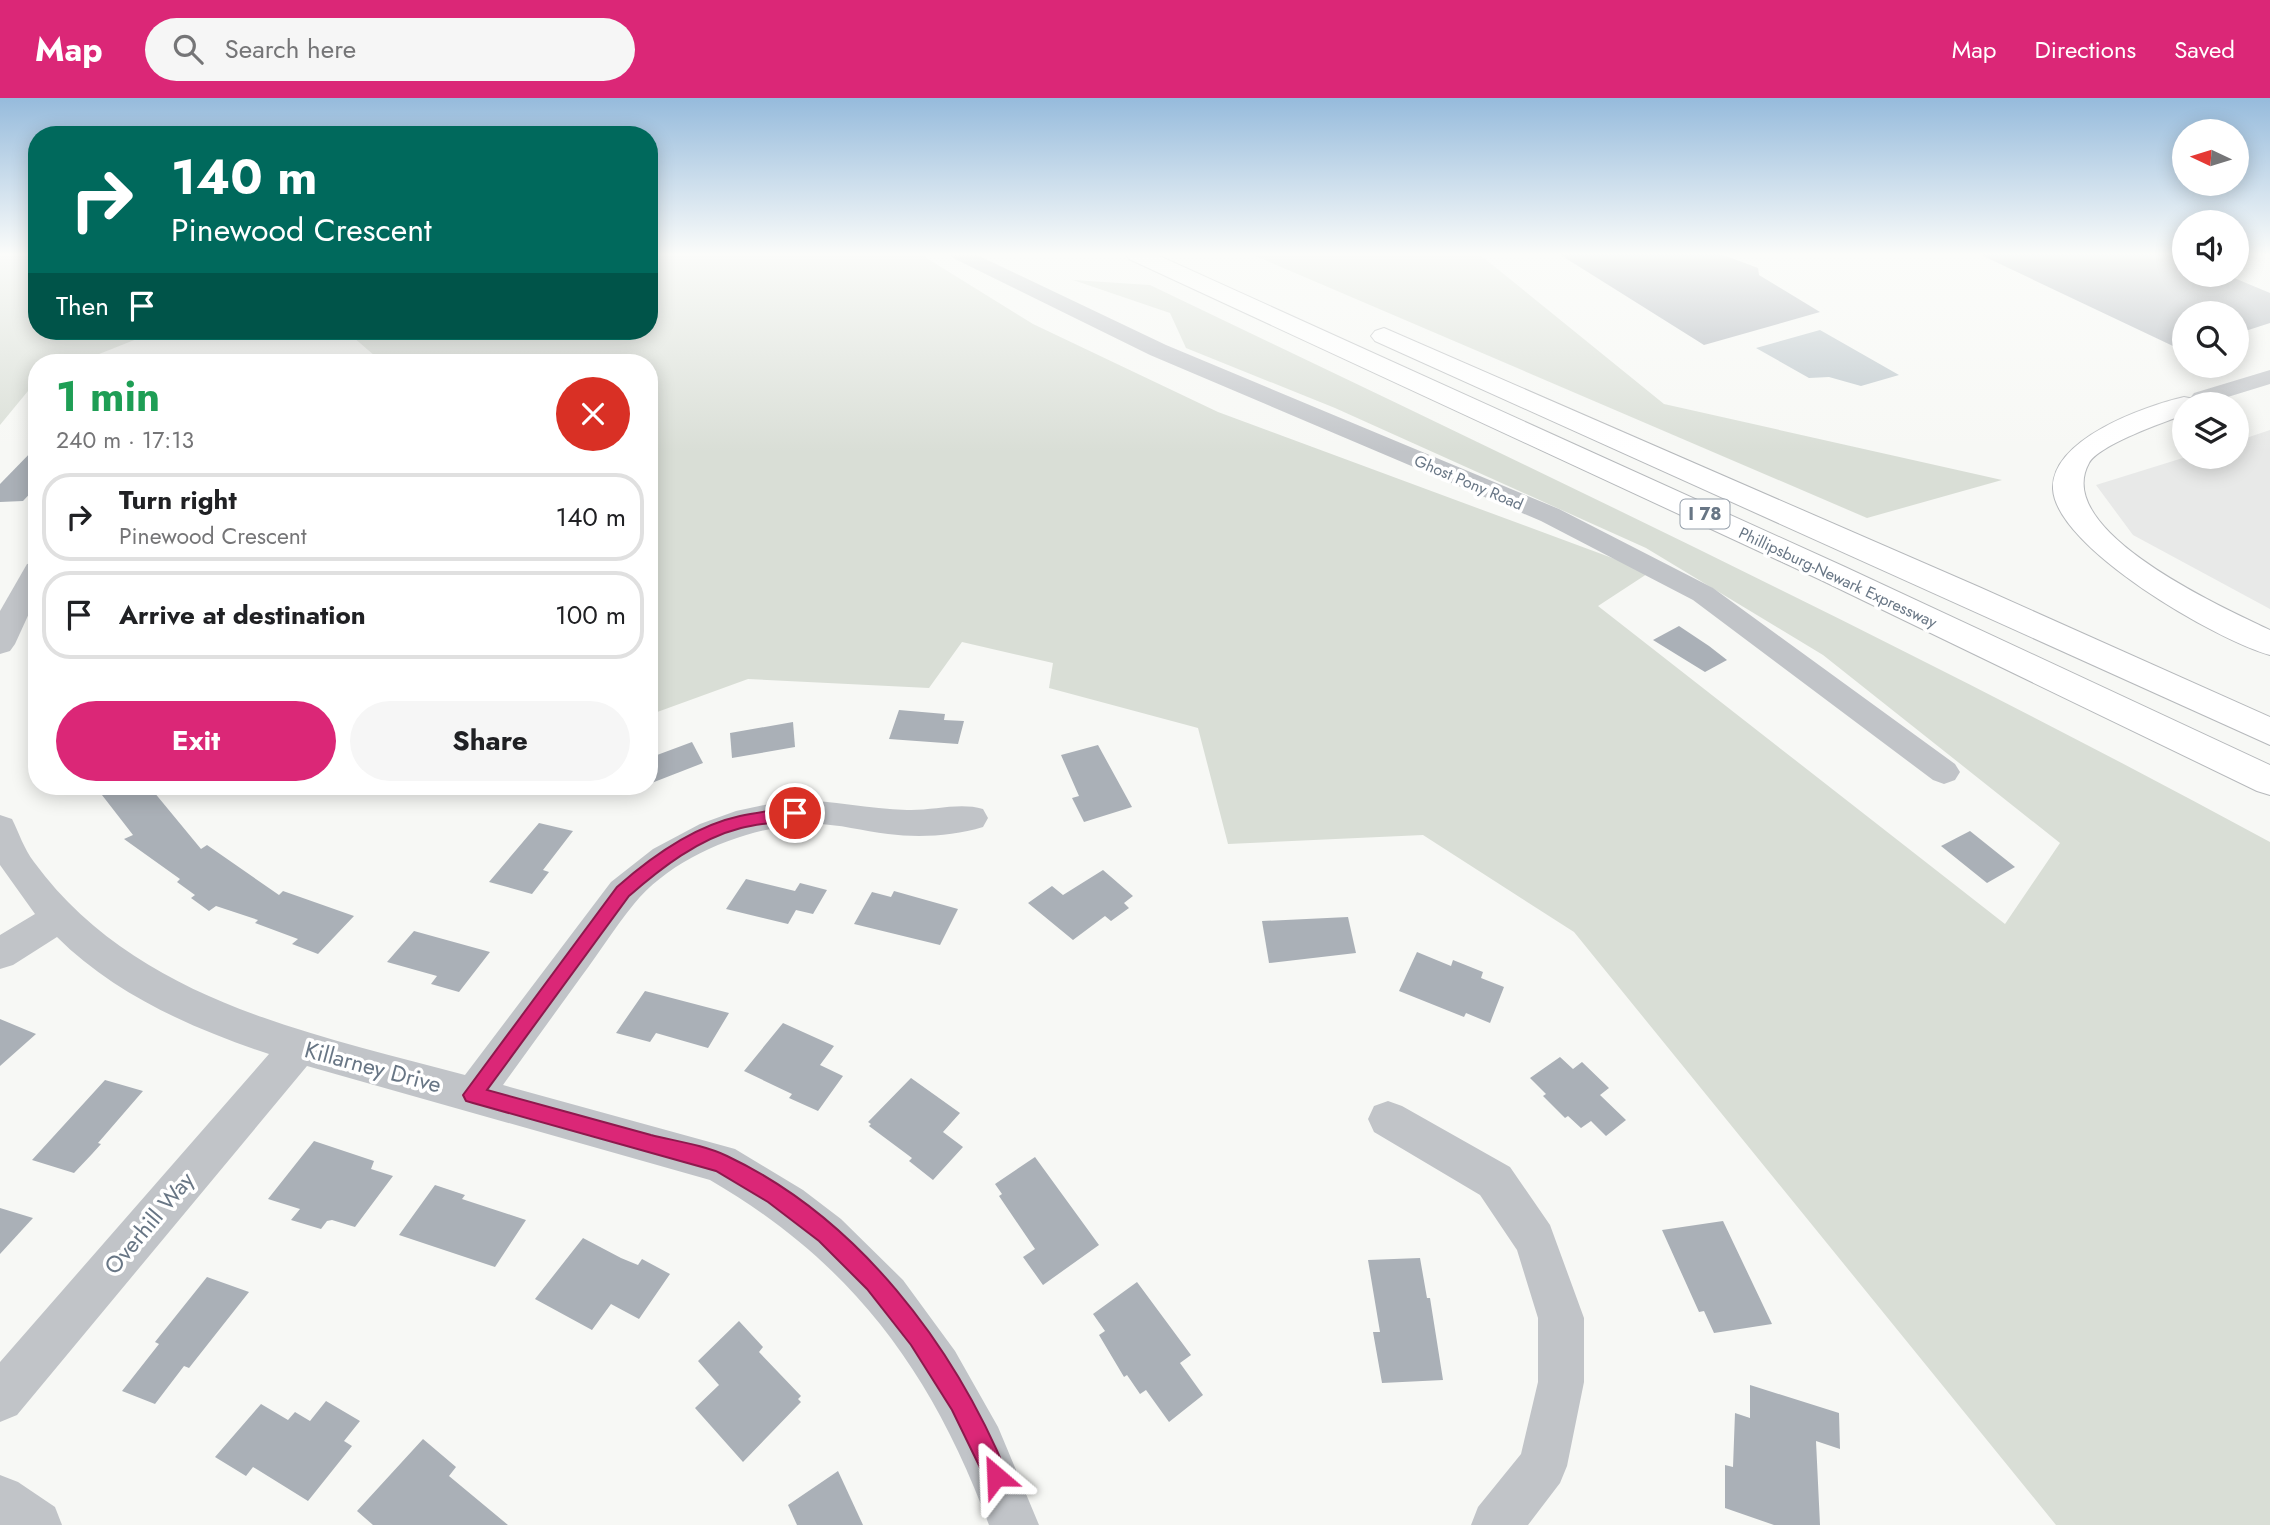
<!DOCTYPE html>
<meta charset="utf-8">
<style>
:root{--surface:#fff;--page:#f6f6f6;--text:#202124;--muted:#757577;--line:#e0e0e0;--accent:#db2777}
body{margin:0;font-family:Jost,sans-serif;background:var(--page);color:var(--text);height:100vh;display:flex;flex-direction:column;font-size:26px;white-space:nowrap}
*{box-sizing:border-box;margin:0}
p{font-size:23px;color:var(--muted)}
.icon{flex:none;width:38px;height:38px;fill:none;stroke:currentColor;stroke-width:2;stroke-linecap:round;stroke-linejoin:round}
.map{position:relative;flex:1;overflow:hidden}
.side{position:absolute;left:28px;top:256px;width:630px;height:441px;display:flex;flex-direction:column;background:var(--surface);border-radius:28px;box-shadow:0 4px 18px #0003}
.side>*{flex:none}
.banner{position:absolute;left:28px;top:28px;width:630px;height:214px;border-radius:28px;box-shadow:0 4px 18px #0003;background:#00695c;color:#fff;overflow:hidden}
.needle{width:46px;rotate:274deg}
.buttons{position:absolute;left:2172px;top:21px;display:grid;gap:14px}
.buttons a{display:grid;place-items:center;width:77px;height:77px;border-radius:50%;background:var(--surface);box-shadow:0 4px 18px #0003;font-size:35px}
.pin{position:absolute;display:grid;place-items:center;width:60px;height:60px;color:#fff;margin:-30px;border:4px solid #fff;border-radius:50%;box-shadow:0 2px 7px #0007}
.me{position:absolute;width:77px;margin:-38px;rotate:334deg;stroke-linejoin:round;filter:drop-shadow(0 0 5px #0008)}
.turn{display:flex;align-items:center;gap:24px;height:147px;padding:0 28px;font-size:32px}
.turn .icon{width:91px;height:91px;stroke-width:2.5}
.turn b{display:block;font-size:49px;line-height:60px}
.then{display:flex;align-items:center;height:66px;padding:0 28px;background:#0003;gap:14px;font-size:26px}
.round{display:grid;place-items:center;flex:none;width:74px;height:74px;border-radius:37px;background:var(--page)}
.headline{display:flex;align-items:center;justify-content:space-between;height:119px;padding:0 28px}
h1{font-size:42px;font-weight:700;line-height:52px;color:#1e9e55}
.cta{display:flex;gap:14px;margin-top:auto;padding:14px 28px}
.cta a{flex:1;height:80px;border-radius:42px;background:var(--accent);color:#fff;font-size:28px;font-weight:700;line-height:80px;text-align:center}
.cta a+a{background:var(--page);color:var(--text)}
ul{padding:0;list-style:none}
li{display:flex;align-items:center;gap:21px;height:88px;margin:0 14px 10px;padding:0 14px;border:4px solid var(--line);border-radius:28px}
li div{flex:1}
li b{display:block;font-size:26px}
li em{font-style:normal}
header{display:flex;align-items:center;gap:42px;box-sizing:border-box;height:98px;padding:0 35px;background:var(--accent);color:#fff}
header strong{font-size:33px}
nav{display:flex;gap:38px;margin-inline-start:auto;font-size:24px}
.search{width:490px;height:63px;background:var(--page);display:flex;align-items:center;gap:18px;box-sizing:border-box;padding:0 24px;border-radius:38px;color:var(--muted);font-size:26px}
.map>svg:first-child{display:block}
.built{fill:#e8e9e8}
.green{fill:#d9ded6}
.water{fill:#bbc5ca}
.building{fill:#aab0b7}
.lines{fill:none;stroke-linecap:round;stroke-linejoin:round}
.highway-casing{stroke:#b6b9bc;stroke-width:2}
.minor{fill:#c1c4c8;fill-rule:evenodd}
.highway{fill:#fff;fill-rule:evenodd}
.route{fill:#db2777;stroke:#8e194d;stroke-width:2}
.labels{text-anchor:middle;stroke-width:7;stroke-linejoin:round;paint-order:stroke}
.far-street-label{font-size:16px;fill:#687685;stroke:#fff}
.shield{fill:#fff;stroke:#959faa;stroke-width:2}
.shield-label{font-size:18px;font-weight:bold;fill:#687685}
.near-street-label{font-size:23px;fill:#687685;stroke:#fff}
</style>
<header>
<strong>Map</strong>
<div class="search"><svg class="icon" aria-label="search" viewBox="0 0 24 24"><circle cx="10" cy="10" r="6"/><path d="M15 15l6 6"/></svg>Search here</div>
<nav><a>Map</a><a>Directions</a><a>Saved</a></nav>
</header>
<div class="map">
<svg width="2270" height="1427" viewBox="0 0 2270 1427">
<rect width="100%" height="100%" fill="#f7f8f5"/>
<path class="built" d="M2270,332V511L2133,437L2096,387L2186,359H2236L2237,343Z"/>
<g class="green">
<path d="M0,156H37V233H157L79,264H37V282L0,327Z"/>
<path d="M649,156H920L1033,226L1218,314L1650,474L1598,508L2005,826L2060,745L1823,557L1646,450L1335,310L1186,250L1170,215L1073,182L1150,187C1525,367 1903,545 2270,744V1427H2056L1574,834L1423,737L1228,746L1198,630L1049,590L1053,565L962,544L929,590L748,581L649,617V264H382L346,233H649Z"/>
<path d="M1251,156H1479L1664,306L2002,382L1867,420Z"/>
</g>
<path class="water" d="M1820,232L1899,277L1861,288L1829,279L1809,280L1756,250Z"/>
<g class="building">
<path d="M1559,156H1721L1758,170L1759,177L1820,214L1704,247Z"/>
<path d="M1979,156H2184V177H2227L2270,195V225L2236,236V215H2184V244L2173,248Z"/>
<path d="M37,348V388L23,403L0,404V386Z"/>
<path d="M1679,528L1709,548L1727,562L1705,574L1653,542Z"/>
<path d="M899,612L945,616L944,622L964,623L958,646L889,641Z"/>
<path d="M793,624L795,649L732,660L730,635Z"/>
<path d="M692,644L703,665L649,686V660Z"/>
<path d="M1098,647L1132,709L1084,724L1072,700L1079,698L1061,657Z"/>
<path d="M95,688H149L201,751L207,747L279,797L283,793L354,818L318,856L292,846L298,841L255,825L258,822L216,808L209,813L191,800L195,797L177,784L180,781L124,741L133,737Z"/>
<path d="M539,725L573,733L543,772L549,774L532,796L489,784Z"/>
<path d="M1970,733L2015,769L1987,785L1941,748Z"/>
<path d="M1103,772L1133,798L1124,805L1129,810L1111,823L1105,818L1073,842L1028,805L1052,788L1063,797Z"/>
<path d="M746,781L795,793L800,785L827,792L813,816L796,812L788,826L726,811Z"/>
<path d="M894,793L958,811L940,847L854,826L872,794L891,799Z"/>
<path d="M1348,819L1356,855L1269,865L1262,823Z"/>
<path d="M414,833L490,854L459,894L431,886L437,878L387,864Z"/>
<path d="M1417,854L1451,868L1453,862L1483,874L1481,880L1504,889L1490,925L1466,915L1464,919L1399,893Z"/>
<path d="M645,893L729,915L708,950L656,935L650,944L616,935Z"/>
<path d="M0,921L36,936L0,968Z"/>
<path d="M783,925L834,948L820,967L843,978L818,1013L789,1000L792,996L744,973Z"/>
<path d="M1560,959L1573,971L1582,964L1609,990L1600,997L1626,1022L1606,1038L1591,1023L1581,1030L1568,1018L1565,1020L1543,998L1546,996L1530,980Z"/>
<path d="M911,980L960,1015L943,1034L963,1049L933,1082L909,1063L912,1060L869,1028L871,1026L868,1024Z"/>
<path d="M105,982L143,993L98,1045L101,1046L92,1056L74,1075L32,1062Z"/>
<path d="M314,1043L374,1063L371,1071L393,1078L355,1129L332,1122L327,1123L321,1131L291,1122L300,1111L268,1101Z"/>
<path d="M1035,1059L1099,1147L1043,1187L1023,1159L1035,1151L999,1098L1002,1096L995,1086Z"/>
<path d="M435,1087L465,1097L462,1101L526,1122L495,1169L399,1137Z"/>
<path d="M0,1110L33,1120L0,1156Z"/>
<path d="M1723,1123L1772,1226L1714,1235L1704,1213L1699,1214L1662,1132Z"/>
<path d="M583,1140L621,1160L638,1167L642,1161L670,1176L639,1221L611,1206L592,1232L535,1201Z"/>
<path d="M1420,1160L1427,1200H1430L1443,1282L1382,1285L1373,1234H1380L1368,1162Z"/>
<path d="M207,1179L249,1194L189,1270L184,1268L155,1306L122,1293L159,1246L155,1244Z"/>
<path d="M1137,1184L1191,1257L1180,1265L1203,1297L1169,1324L1146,1292L1140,1296L1127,1277L1124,1279L1099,1237L1105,1233L1093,1216Z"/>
<path d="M739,1223L763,1249L759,1254L801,1298L798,1301L801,1304L743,1364L695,1310L719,1287L698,1263Z"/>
<path d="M1750,1287L1839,1315L1840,1351L1816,1343L1820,1427H1774L1725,1410V1367L1733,1369L1735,1315L1750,1320Z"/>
<path d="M326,1303L360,1323L344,1343L352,1348L308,1403L253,1369L246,1378L215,1359L261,1306L288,1322L295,1314L310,1323Z"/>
<path d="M423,1341L456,1369L449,1378L508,1427H373L357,1413Z"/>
<path d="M838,1373L863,1427H797L788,1407Z"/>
</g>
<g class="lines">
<defs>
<g id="highway">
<path d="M1126,156H1155L1845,469L2270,667V697L2257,693L1823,483L1129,161Z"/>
<path d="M1384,230L1979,489L2270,619V647L1375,243L1371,238L1375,233Z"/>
<path d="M2184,299L2194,301L2197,306H2184V317C2164,324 2099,347 2089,365C2051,433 2224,510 2270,532V557C2218,543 2056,450 2053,391C2051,341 2145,308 2184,299Z"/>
</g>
</defs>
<use href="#highway" class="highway-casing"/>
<g class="minor">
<path d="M950,156H975L1166,247L1559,411L1713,490L1955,666L1960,674L1955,682L1944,686L1933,682L1693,502L1541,423L1150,257L953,160Z"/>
<path d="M2270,272V286L2205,306L2194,305L2190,300L2194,295Z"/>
<path d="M37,464V498L15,546L10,553L0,556V513L27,466Z"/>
<path d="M788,702C829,701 867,711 907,712C932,713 959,704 983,711L988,720L983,729C953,738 919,740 888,736C863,733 839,726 814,726C752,727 674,757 634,806C615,829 599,855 581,879C555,915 529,951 503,987L735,1051L803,1092L841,1121L903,1182L955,1253L998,1329L1039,1427H989C932,1274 853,1165 710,1082L307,968L17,1317L0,1324V1264L269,956C193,931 114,896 57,839L13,867L0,871V837L35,816L0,767V717L12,721C19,735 24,751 34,764C135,902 309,935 465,977L611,784L653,751L700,726L736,713Z"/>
<path d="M1388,1003L1402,1008L1510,1069L1550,1127L1584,1220V1284L1567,1368L1560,1385L1528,1427H1471L1478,1409L1521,1356L1538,1284V1220L1517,1152L1480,1097L1374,1034L1368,1021L1374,1008Z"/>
<path d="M0,1377L18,1384L55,1409L62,1427H0Z"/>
</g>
<use href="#highway" class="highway"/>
</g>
<linearGradient id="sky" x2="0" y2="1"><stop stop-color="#96bbdc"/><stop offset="0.44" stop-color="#fbfcfa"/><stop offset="1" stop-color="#fbfcfa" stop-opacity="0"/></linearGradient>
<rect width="2270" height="355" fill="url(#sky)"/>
<path class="route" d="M795,709L800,711L803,715L800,719C781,725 760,725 741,730C698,741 661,770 629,798L487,992C542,1007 596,1022 651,1037C675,1043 704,1047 727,1058C858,1120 954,1247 1008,1378L1005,1386L996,1389L988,1386L952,1312L911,1247L867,1191L819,1143L768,1104L716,1073L473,1005L466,1003L463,997L617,789C652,758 694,728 740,718C758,714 777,712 795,709Z"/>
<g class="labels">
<g class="far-street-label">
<text transform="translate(1469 384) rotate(23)" y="6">Ghost Pony Road</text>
<text transform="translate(1838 479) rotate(25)" y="6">Phillipsburg-Newark Expressway</text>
</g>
<rect class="shield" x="1680.5" y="401.5" width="49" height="29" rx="5"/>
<g class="shield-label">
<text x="1705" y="422">I 78</text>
</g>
<g class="near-street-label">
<text transform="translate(373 969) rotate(15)" y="8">Killarney Drive</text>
<text transform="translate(149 1125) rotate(-50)" y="8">Overhill Way</text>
</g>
</g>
</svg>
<div class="buttons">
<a><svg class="needle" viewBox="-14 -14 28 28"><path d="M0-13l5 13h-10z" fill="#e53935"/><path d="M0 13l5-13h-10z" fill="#757577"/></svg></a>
<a><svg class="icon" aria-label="sound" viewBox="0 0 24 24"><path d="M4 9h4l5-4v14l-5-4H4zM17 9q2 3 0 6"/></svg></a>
<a><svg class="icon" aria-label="search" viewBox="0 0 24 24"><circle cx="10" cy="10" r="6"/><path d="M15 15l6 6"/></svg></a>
<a><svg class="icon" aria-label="layers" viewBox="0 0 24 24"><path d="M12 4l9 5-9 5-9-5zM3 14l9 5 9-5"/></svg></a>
</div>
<div class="pin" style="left:795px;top:715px;background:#d93025"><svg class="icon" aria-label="arrive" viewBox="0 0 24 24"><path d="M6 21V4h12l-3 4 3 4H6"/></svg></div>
<svg class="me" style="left:996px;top:1378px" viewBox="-20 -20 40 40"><path d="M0-17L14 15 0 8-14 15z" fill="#db2777" stroke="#fff" stroke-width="4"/></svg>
<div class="banner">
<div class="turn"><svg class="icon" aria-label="right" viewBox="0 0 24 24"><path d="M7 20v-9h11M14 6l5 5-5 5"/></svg><div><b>140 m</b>Pinewood Crescent</div></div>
<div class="then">Then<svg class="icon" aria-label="arrive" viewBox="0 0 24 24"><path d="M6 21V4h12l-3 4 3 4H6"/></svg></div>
</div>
<section class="side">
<div class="headline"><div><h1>1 min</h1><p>240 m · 17:13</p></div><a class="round" style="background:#d93025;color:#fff"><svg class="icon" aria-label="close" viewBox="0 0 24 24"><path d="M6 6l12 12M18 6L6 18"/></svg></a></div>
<ul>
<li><svg class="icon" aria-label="right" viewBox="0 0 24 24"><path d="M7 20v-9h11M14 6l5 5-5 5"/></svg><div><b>Turn right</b><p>Pinewood Crescent</p></div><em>140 m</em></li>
<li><svg class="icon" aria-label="arrive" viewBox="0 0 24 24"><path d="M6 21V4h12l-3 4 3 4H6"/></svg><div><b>Arrive at destination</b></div><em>100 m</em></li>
</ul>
<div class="cta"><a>Exit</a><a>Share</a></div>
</section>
</div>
